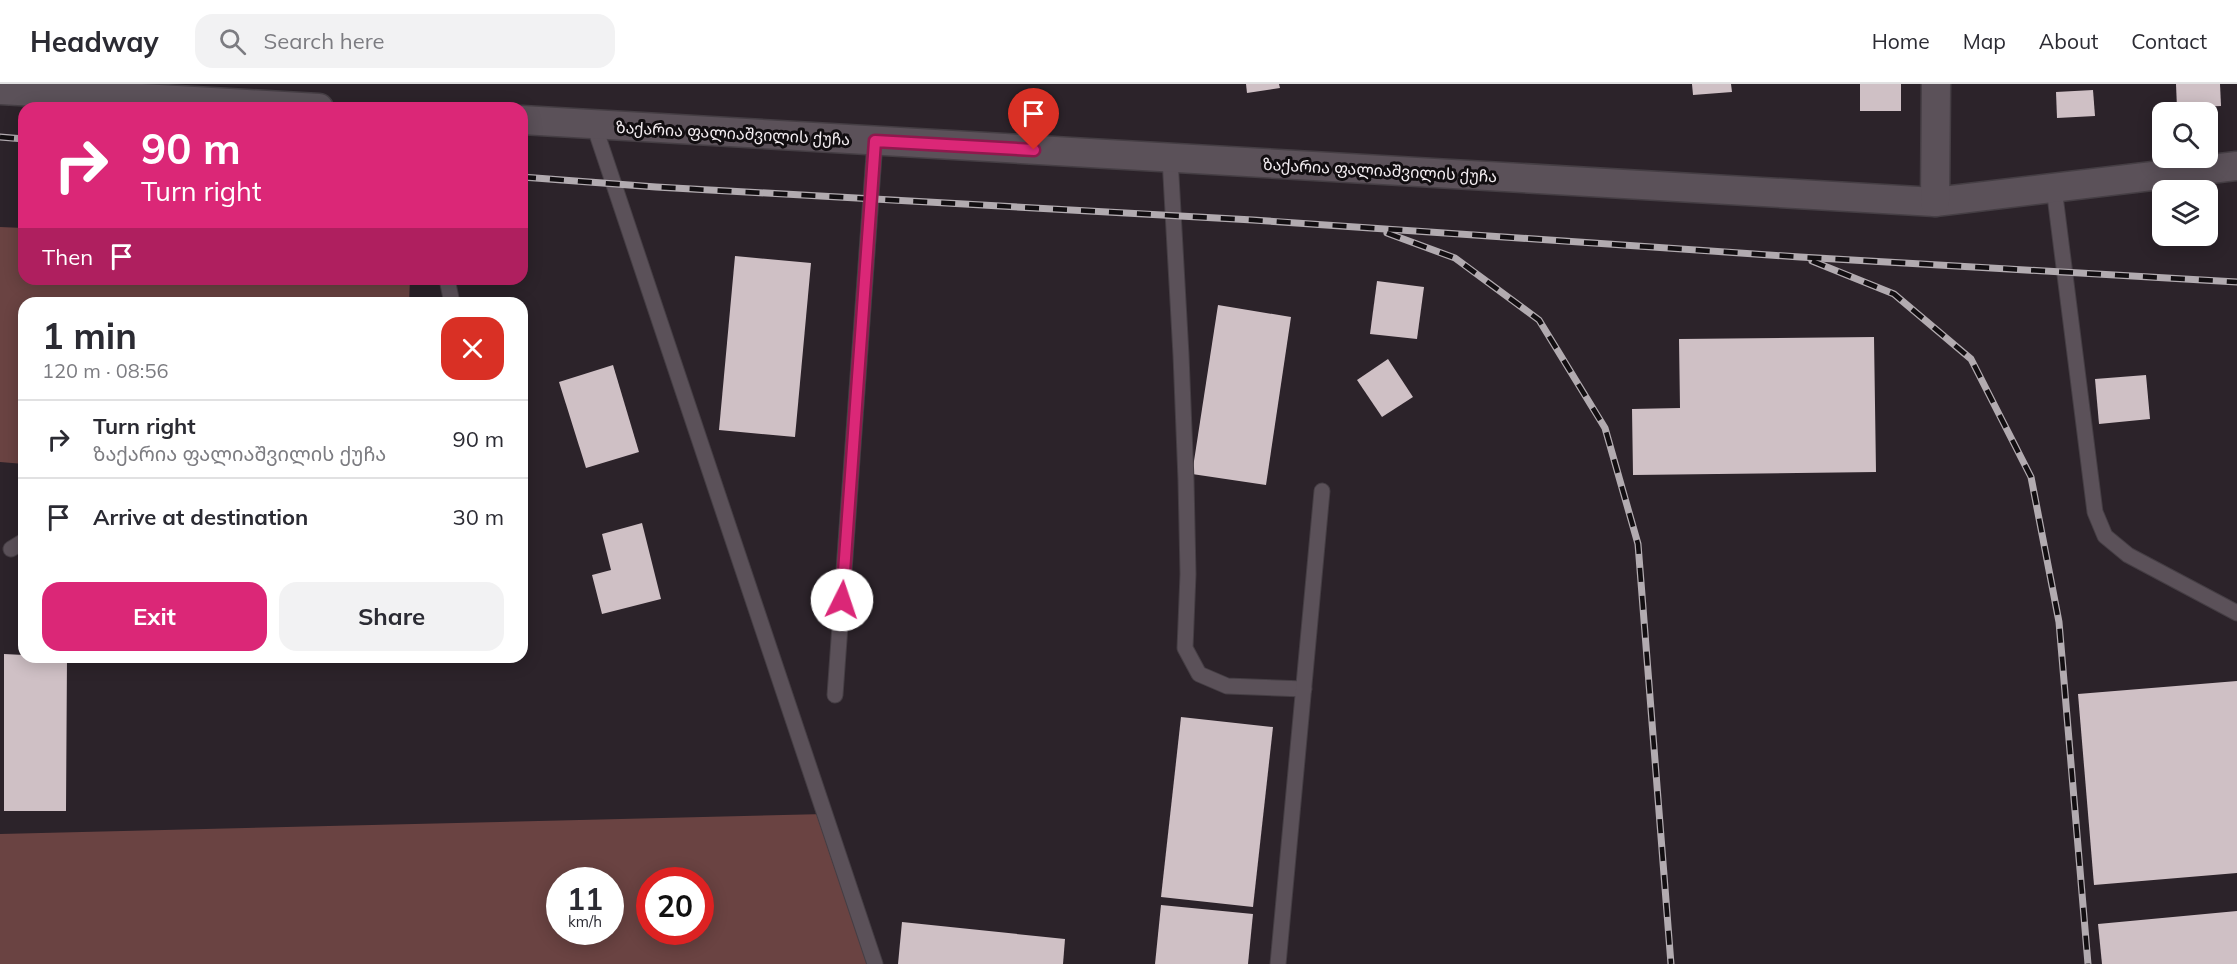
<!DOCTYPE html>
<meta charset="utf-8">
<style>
:root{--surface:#fff;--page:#f2f2f3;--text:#2b2b33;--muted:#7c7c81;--line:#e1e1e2;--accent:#db2777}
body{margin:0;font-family:Mulish,"Noto Sans Georgian",sans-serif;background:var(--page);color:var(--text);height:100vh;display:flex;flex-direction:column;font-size:22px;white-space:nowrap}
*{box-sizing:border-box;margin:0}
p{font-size:20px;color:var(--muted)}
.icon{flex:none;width:33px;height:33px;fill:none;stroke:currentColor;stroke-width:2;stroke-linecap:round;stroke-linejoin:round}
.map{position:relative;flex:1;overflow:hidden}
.panel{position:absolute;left:18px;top:213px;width:510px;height:366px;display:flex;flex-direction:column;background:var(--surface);border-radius:18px;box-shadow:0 3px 15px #0003}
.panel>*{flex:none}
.banner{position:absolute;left:18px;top:18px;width:510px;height:183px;border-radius:18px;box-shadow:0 3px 15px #0003;background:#db2777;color:#fff;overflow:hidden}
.tools{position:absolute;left:2152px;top:18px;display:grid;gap:12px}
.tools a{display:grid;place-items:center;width:66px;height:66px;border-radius:12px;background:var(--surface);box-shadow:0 3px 15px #0003;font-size:30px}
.speed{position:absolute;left:546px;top:783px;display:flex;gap:12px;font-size:30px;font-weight:700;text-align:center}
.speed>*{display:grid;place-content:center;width:78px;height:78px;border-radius:50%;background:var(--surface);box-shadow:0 3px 15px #0003;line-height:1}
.speed small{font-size:15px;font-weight:400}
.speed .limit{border:9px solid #d22;background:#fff;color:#111}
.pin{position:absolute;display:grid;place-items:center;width:51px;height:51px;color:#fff;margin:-62px -26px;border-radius:50% 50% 50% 0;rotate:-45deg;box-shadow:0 0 6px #0007}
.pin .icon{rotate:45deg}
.me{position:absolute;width:66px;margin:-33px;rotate:4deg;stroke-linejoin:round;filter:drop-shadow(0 0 4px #0008)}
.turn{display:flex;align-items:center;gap:21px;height:126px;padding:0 24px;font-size:27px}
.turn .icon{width:78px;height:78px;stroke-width:2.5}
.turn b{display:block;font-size:42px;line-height:51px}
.then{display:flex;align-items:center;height:57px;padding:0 24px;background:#0003;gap:12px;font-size:22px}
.round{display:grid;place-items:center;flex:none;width:63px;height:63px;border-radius:18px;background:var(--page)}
.head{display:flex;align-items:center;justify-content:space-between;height:102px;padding:0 24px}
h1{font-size:36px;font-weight:700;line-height:45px}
.button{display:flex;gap:12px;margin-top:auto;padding:12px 24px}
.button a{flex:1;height:69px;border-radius:18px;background:var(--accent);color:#fff;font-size:24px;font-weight:700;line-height:69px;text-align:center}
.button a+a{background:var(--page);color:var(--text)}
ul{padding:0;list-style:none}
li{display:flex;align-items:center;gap:18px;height:78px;padding:0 24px;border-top:2px solid var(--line)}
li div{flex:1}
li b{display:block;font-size:22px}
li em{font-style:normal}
header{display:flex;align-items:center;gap:36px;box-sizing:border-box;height:84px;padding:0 30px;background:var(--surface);border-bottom:2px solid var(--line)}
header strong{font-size:28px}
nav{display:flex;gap:33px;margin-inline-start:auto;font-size:21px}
.search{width:420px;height:54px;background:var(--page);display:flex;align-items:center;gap:15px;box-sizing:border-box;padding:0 21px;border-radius:18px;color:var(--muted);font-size:22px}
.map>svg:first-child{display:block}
.green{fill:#6a4342;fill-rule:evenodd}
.building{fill:#cfc0c5}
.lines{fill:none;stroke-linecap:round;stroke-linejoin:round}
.lane-casing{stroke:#453e44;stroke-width:17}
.street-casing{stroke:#453e44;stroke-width:31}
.lane{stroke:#5b5159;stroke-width:15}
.street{stroke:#5b5159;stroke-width:28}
.rail-casing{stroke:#b2abb0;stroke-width:7}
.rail{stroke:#120e11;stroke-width:4.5;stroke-dasharray:14;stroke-linecap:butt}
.route-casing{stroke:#8e194d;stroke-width:15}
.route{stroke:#db2777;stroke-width:10}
.labels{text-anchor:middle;stroke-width:6;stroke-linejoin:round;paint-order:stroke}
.street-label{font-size:16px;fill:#f3edf1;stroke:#120e11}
</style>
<header>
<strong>Headway</strong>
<div class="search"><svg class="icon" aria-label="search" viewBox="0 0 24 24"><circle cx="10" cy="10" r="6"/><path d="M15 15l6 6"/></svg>Search here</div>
<nav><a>Home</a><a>Map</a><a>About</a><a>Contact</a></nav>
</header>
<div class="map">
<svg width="2237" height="880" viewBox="0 0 2237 880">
<rect width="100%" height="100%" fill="#2c232a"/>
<g class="green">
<path d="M0,143L24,144V195H410L409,219H24V380L0,378Z"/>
<path d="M825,730L875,880H0V750ZM560,796H610V848H560ZM650,796H700V848H650Z"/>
</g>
<g class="building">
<path d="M1246,0H1279L1280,4L1247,9Z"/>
<path d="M1692,0H1731L1732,8L1693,11Z"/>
<rect x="1860" y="0" width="41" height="27"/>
<path d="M2176,0H2220L2221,22L2177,24Z"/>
<path d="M2093,6L2095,32L2057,34L2056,8Z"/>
<path d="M735,172L811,179L795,353L719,346Z"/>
<path d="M1377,197L1424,203L1417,255L1370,250Z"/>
<path d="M1218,221L1291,233L1266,401L1192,390Z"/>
<path d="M1874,253L1876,388L1633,391L1632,325L1680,324L1679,255Z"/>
<path d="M1388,275L1413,313L1382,333L1357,296Z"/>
<path d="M613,281L639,368L586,384L559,298Z"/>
<path d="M2146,291L2150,335L2099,340L2095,295Z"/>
<path d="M642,439L661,515L602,530L592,491L611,486L602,450Z"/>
<path d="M4,570L24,571V573H67L66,727H4Z"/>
<path d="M2237,597V789L2094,801L2078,610Z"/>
<path d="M1181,633L1273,643L1253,823L1161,813Z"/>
<path d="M1161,821L1253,830L1248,880H1155Z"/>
<path d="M2237,827V880H2102L2098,840Z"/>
<path d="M902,838L1065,855L1063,880H898Z"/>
</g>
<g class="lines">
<defs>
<g id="lane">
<path d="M594,41L875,880"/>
<path d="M1170,74L1181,271L1186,396L1188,490L1185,564L1199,590L1227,602L1304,605"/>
<path d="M2054,104L2095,428L2105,452L2128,471L2237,529"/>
<path d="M447,195L452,219"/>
<path d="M11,465L24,457"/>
<path d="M835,611L875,57"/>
<path d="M1278,880L1322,407"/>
</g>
<g id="street">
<path d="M0,6L319,24"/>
<path d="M522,36L1935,118L2237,82"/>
<path d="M1935,118L1936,0"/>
</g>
</defs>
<use href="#lane" class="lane-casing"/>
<use href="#street" class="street-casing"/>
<use href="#lane" class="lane"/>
<use href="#street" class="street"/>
<defs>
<g id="rail">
<path d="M0,53L24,55"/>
<path d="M522,93L656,103L1253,136L1800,173L2237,198"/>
<path d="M1387,149L1455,174L1539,236L1605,344L1638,460L1671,880"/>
<path d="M1812,177L1894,210L1971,275L2031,393L2059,538L2088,880"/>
</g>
</defs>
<use href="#rail" class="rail-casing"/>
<use href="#rail" class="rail"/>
</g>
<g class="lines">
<defs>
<path id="route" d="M842,516L875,57L1034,66"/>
</defs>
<use href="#route" class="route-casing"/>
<use href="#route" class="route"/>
</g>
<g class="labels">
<g class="street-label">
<text transform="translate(733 49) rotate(3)" y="6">ზაქარია ფალიაშვილის ქუჩა</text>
<text transform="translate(1380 86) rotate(3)" y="6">ზაქარია ფალიაშვილის ქუჩა</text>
</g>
</g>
</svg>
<div class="tools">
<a><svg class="icon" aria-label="search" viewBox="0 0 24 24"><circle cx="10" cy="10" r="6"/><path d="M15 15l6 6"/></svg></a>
<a><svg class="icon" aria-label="layers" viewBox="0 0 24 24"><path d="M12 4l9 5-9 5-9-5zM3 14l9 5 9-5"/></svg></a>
</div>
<div class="speed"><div>11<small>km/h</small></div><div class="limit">20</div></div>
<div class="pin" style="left:1034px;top:66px;background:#d93025"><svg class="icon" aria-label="arrive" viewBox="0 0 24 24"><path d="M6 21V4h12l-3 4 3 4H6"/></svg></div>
<svg class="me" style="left:842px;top:516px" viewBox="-20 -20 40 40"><circle r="19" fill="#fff"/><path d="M0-13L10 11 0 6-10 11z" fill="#db2777"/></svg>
<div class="banner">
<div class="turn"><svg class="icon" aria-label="right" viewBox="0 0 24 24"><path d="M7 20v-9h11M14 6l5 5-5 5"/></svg><div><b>90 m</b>Turn right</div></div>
<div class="then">Then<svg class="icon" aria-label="arrive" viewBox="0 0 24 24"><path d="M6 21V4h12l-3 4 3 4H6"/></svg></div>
</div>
<section class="panel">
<div class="head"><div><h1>1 min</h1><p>120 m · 08:56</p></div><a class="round" style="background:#d93025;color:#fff"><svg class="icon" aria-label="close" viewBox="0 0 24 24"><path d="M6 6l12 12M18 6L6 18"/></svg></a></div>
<ul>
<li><svg class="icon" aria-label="right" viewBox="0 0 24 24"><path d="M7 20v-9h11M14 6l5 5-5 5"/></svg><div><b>Turn right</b><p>ზაქარია ფალიაშვილის ქუჩა</p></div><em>90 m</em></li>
<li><svg class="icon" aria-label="arrive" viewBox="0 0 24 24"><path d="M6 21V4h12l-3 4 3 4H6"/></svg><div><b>Arrive at destination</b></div><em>30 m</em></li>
</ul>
<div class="button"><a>Exit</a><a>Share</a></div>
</section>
</div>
